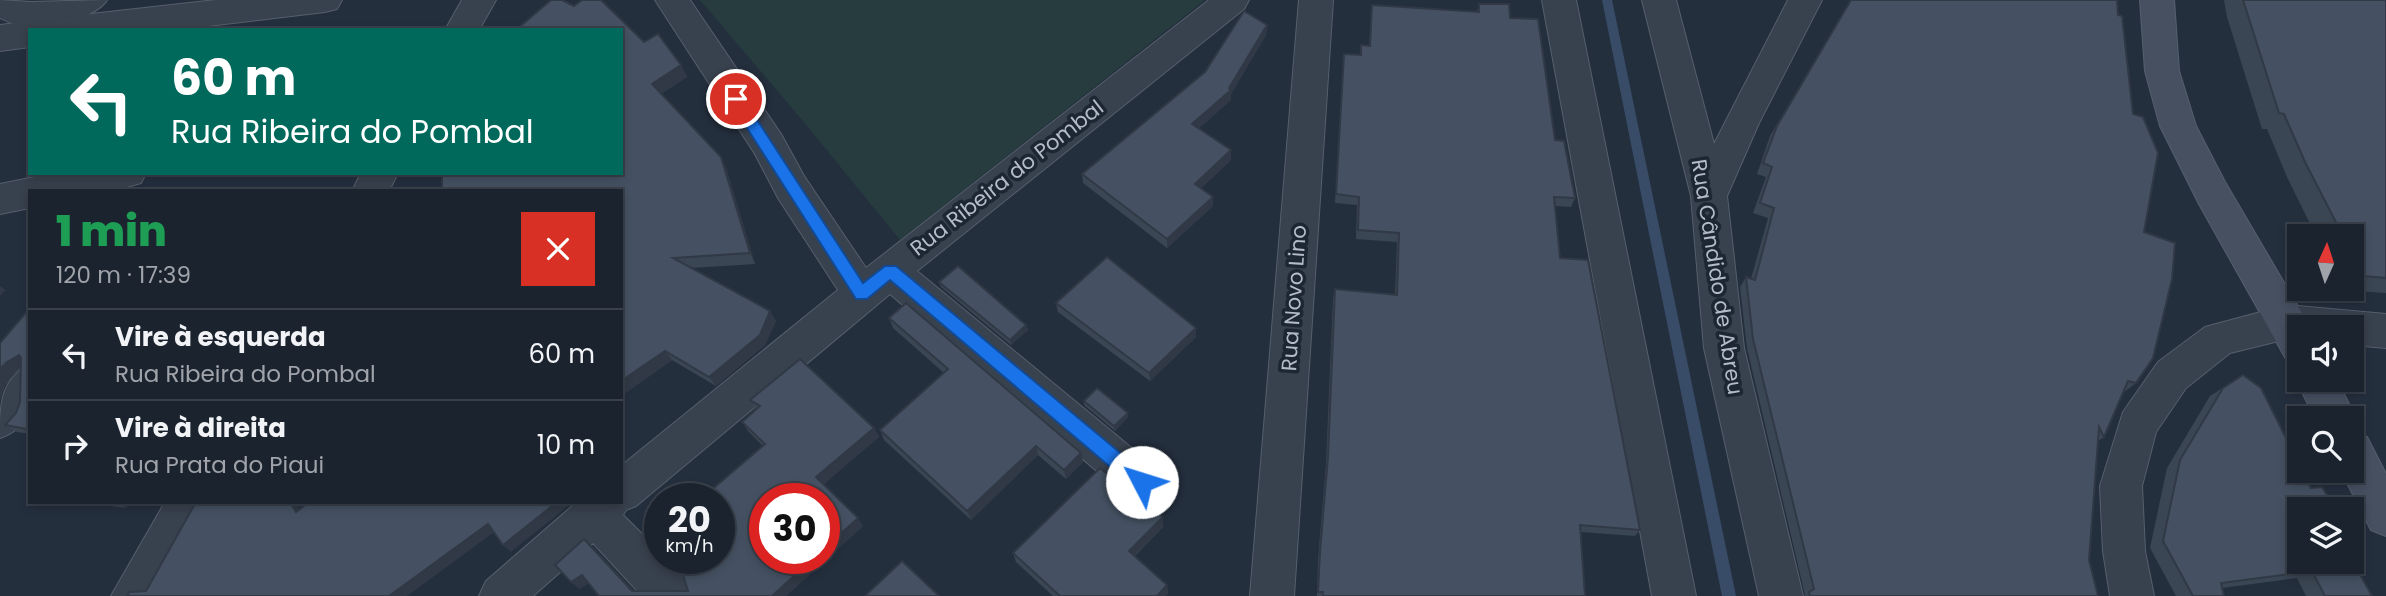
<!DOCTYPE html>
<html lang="pt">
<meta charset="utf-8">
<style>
:root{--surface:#1b232e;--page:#282f3a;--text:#f1f3f6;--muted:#a0a4aa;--line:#39404a}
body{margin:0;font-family:Poppins,sans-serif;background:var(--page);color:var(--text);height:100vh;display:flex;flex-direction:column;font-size:26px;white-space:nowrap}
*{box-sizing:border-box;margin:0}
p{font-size:23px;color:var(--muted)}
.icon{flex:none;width:38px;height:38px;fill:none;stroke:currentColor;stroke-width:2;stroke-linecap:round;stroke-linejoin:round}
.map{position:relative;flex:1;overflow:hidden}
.drawer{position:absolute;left:28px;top:189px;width:595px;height:315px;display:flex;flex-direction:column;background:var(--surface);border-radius:0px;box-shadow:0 4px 10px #0003,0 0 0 2px var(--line)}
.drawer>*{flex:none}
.top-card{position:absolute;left:28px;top:28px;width:595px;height:147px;border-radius:0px;box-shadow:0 4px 10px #0003,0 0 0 2px var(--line);background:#00695c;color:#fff;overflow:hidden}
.needle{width:46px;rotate:3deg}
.tools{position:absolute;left:2287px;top:224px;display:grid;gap:14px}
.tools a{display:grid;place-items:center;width:77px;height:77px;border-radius:0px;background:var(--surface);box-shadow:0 4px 10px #0003,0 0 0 2px var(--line);font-size:35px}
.speed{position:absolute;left:644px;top:483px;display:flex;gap:14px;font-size:35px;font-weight:700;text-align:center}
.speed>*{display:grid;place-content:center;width:91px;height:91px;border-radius:50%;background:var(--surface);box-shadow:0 4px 10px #0003,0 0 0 2px var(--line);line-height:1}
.speed small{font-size:18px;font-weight:400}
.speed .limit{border:10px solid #d22;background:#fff;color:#111}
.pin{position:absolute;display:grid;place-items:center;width:60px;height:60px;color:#fff;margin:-30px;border:4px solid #fff;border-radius:50%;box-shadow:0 2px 7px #0007}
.me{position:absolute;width:77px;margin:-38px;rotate:310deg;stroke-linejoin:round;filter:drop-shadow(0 0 5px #0008)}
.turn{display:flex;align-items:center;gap:24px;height:147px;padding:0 28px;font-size:32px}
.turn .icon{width:91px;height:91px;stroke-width:2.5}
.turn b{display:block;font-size:49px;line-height:60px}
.round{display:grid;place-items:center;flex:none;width:74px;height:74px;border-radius:0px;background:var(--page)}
.headline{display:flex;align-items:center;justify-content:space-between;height:119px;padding:0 28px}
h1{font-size:42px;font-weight:800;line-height:52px;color:#1e9e55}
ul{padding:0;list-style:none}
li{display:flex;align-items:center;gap:21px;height:91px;padding:0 28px;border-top:2px solid var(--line)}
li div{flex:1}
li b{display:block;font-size:26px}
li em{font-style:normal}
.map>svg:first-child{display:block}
.green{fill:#263c3f}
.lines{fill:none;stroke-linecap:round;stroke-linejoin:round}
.stream{fill:#394c67;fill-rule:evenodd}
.minor-casing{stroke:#565f6c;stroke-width:2}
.tertiary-casing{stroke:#565f6c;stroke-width:2}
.secondary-casing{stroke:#565f6c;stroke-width:2}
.minor{fill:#38414e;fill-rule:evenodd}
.tertiary{fill:#38414e;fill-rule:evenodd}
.secondary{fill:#465061;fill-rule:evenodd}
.wall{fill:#3b4654}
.shaded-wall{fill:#303945}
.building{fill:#455162;stroke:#303945;stroke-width:2}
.route{fill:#1a73e8;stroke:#114b97;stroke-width:2}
.labels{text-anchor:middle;stroke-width:7;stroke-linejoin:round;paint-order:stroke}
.street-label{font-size:21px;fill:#b4bcc9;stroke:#1d2633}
</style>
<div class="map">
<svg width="2386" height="596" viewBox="0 0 2386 596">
<rect width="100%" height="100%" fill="#242f3e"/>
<path class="green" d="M700,0H1205L900,240L803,121Z"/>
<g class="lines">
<path class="stream" d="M1602,0H1612L1736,596H1722Z"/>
<defs>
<g id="minor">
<path d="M0,0L31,2L107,0C97,17 51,28 32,27C20,27 10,23 0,18Z"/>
<path d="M462,0H496L479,30H445Z"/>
<path d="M655,0H690L781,134L804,176L866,268L1209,0H1249L1244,9L917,271L1156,468L1162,482L1156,496L1141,501L1126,496L890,294L636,506L626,510L623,515L660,552V558H665L687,581L694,596H642L593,543L533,596H479L486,581L577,502H621V466L838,290L778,198L755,154Z"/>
<path d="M1299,0H1333L1294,596H1250Z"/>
<path d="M1542,0H1576L1696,596H1652Z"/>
<path d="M1642,0H1676L1714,144L1788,0H1822L1759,123L1727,196L1744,348L1803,596H1759L1704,348L1691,196Z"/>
<path d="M54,173H146L141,183L113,191H30V208L0,214V184Z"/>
<path d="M361,173H398L389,191H352Z"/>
<path d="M2287,305L2386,314V348L2352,345V327H2300V340L2287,339L2230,353L2186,388L2156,432L2142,486L2145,551L2154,596H2110L2103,551L2100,486L2123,412L2158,362L2205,327Z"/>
<path d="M30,365C30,398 37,425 0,438C0,405 0,379 30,365Z"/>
<path d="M165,502H209L157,596H111Z"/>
</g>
<g id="tertiary">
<path d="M216,0H342L337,9L325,12L175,30H47L52,21L64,17Z"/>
<path d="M30,21L42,25L45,30H30V47L0,51V25Z"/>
</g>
<g id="secondary">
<path d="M2140,0H2174L2179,71L2196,126L2225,182L2310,327H2300V364L2286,359L2199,204L2160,126L2145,71Z"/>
<path d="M2300,373V380H2337L2356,418L2352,427V418H2315L2296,380Z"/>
<path d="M2352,431L2367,437L2386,474V536L2371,530L2341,471H2352Z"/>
</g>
</defs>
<use href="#minor" class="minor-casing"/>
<use href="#tertiary" class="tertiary-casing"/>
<use href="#secondary" class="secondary-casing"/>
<use href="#minor" class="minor"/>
<use href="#tertiary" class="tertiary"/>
<use href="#secondary" class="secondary"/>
</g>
<g class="wall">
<path d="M1851,0L2144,232L2136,383L2124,392L2104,437L2098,441L2089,560L2098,596H1804L1805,595L1747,348L1740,287L1746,277L1751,279L1768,218L1753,213L1766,177L1757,174L1770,136Z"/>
<path d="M2224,0H2386V293L2343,290L2342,289H2352V236H2316L2287,177L2267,129H2262L2227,17Z"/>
<path d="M1479,4L1510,18L1575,198L1571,207L1555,206L1560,258L1640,530L1635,536L1581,532L1585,596H1317L1318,559L1326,464L1333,298L1335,289L1395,295L1397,242L1356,239L1357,205L1335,203L1344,54L1360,55L1361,45L1369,46L1372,5L1477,12Z"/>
<path d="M574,6L644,42L681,65L687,77L661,94L726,168L755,264L691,268L776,321L765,345L716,386L672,360L621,396V173Z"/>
<path d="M1267,25L1266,35L1231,94V100L1199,128L1231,150V160L1201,188L1213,197V206L1167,248L1083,183L1082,174Z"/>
<path d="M939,282L1026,325L1028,330L1011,345L941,287Z"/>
<path d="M1056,303L1196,328V337L1150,381L1058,312Z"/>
<path d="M30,308V434L17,432L5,425L16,413L20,402L21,368L5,385L0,400V343Z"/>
<path d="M889,318L1081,453L1083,462L1066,479L1038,455L971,520L884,440L880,430L944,373L893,328Z"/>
<path d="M2243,375L2300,509L2372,596H2306L2297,578L2222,588L2224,596H2176L2150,548L2167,468L2210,396Z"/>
<path d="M750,400L874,428L879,437L823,484L863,526L786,596H599L589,583L579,589L593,547L634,591H688L763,446L748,431L742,422L756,410Z"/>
<path d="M1084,401L1128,413V417L1115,431L1084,405Z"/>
<path d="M78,502H130L126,508Z"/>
<path d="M1163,517V527L1135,556L1167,585L1168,594L1165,596H1053L1016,562L1013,553Z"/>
</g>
<g class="shaded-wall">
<path d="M1267,25L1266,35L1231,94V100L1192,134V124L1229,88Z"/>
<path d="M681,65L687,77L658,96L652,84Z"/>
<path d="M1231,150V160L1195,194V184Z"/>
<path d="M721,157L726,168L755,264L750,253Z"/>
<path d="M1213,197V206L1167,248V239Z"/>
<path d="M0,286L6,290L0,296Z"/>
<path d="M770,311L776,321L765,345L716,386L709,377Z"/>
<path d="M1026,325L1028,330L1011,345L1010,340Z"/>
<path d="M1196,328V337L1150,381L1149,373Z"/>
<path d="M665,351L672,360L621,396V381Z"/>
<path d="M19,355L30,363L18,369L5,385L0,400V369L7,362Z"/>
<path d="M1128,413V417L1115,431L1114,426Z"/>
<path d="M874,428L879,437L822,486L816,477Z"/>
<path d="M1036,446L1038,455L971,520L967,511Z"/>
<path d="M1081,453L1083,462L1066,479L1064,470Z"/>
<path d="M115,502H130L126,508Z"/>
<path d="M290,502H296L307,519L296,512Z"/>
<path d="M557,502H565L568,506L511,552L503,545Z"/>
<path d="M1163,517V527L1130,560L1129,551Z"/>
<path d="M858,518L863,526L786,596H772L814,558H824V549Z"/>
<path d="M488,524L497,530L407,596H389Z"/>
<path d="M584,539L593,547L638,596L632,591Z"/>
<path d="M582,575L590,582L579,589L571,582Z"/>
<path d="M1167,585L1168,594L1165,596H1157Z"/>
</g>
<g class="building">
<path d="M551,0H562L574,6L582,0H601L644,42L658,34L681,65L652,84L721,157L750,253L673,258L770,311L760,335L709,377L665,351L621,381V191H442V173H621V30H516Z"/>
<path d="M1851,0H2117L2118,15L2122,16L2133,114L2143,117L2158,153L2144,232L2175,243L2172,279L2153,358L2136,383L2128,381L2104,437L2099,427L2089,560L2098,596H1810L1809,592L1814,589L1753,339L1746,277L1755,280L1774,208L1760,203L1772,167L1763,163L1777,126Z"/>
<path d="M2243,0H2386V278L2363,276L2352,255V236H2343L2305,162L2284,114L2279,113Z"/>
<path d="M1479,4H1509L1510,18L1538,19L1555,140L1564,141L1575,198L1554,197L1560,258L1588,260L1640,530L1580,525L1585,596H1323V592H1318L1320,552L1328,457L1335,289L1397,295L1399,233L1358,230L1359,197L1336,194L1344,54L1361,55V45L1370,46L1372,5L1479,12Z"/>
<path d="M1244,11L1267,25L1229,88L1231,90L1192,124L1231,150L1195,184L1213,197L1167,239L1082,174L1205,72Z"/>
<path d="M1107,257L1196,328L1149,373L1056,303Z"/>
<path d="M958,266L1026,325L1010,340L939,282Z"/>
<path d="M906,303L1081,453L1064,470L1036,446L967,511L880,430L948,369L889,318Z"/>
<path d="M30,308V426L27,429L5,425L16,413L20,402L21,358L19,355L7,362L0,369V343Z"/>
<path d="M800,359L874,428L816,477L858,518L824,549V499H765V558H814L772,596H599L582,575L571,582L555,565L584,539L632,591H688L682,572L669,558H719V499H701L765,444L742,422L760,406L750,400Z"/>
<path d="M2243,375L2261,388L2300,466V471H2302L2311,488L2322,487L2336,509H2300V562H2352V560L2372,596H2325L2312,571L2221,583L2224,596H2193L2163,541L2180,460L2223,388Z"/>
<path d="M1097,388L1128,413L1114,426L1084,401Z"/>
<path d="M1100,468L1163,517L1129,551L1167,585L1157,596H1060L1013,553Z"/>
<path d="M196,502H290L296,512L309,502H557L503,545L488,524L389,596H127L129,592L146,591Z"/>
<path d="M660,521V549L655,548L654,543L645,533Z"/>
<path d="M902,561L939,596H865Z"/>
</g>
<path class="route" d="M736,93L741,95L863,283L885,266H896L1148,476L1150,482L1148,488L1142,490L1135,488L890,280L867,299H856L731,103L729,99L731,95Z"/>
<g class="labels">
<g class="street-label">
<text transform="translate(1007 178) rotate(-38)" y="7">Rua Ribeira do Pombal</text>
<text transform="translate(1717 277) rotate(81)" y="7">Rua Cândido de Abreu</text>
<text transform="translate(1294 298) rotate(-86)" y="7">Rua Novo Lino</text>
</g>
</g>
</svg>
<div class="tools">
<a><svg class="needle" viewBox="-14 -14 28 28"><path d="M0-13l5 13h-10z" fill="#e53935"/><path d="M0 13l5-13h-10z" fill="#a0a4aa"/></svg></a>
<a><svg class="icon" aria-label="sound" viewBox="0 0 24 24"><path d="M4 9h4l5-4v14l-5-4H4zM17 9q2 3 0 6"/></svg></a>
<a><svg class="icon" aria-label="search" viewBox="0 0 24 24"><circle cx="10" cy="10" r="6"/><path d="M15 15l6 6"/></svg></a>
<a><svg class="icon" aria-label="layers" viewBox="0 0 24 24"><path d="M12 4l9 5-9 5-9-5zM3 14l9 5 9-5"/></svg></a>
</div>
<div class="speed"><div>20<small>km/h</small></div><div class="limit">30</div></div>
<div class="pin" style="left:736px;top:99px;background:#d93025"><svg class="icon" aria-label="arrive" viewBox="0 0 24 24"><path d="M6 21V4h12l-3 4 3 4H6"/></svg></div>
<svg class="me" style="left:1142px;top:482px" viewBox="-20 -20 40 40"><circle r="19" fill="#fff"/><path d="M0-13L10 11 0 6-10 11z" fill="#1a73e8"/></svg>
<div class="top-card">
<div class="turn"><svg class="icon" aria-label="left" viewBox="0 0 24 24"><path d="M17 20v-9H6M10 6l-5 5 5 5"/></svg><div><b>60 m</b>Rua Ribeira do Pombal</div></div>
</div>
<section class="drawer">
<div class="headline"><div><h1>1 min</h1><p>120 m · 17:39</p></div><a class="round" style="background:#d93025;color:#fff"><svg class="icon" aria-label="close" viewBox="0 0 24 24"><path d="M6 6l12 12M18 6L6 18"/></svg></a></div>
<ul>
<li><svg class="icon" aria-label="left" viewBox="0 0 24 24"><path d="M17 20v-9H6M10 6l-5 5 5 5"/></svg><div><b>Vire à esquerda</b><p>Rua Ribeira do Pombal</p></div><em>60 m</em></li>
<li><svg class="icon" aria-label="right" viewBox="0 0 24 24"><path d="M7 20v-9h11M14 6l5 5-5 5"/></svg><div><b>Vire à direita</b><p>Rua Prata do Piaui</p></div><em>10 m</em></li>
</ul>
</section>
</div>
